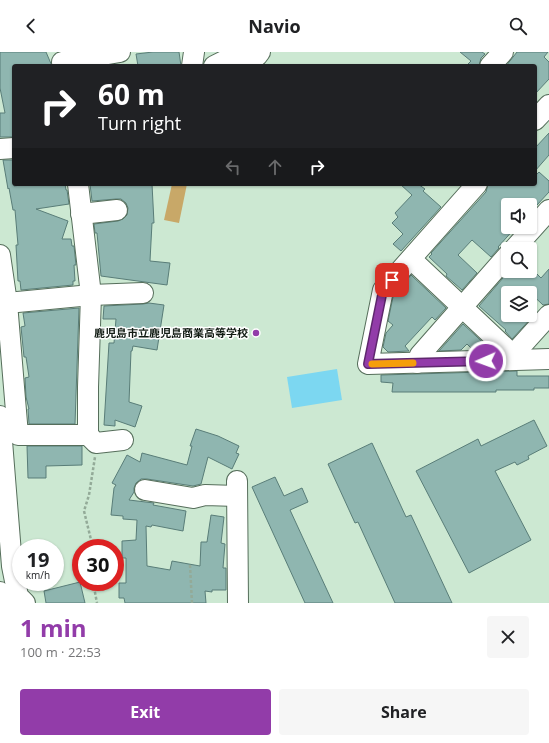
<!DOCTYPE html>
<meta charset="utf-8">
<style>
:root{--surface:#fff;--page:#f6f6f6;--text:#202124;--muted:#757577;--accent:#923ca9}
body{margin:0;font-family:"Open Sans","Noto Sans JP",sans-serif;background:var(--page);color:var(--text);height:100vh;display:flex;flex-direction:column;font-size:15px;white-space:nowrap}
*{box-sizing:border-box;margin:0}
p{font-size:13px;color:var(--muted)}
.icon{flex:none;width:22px;height:22px;fill:none;stroke:currentColor;stroke-width:2;stroke-linecap:round;stroke-linejoin:round}
.map{position:relative;height:551px;overflow:hidden}
.panel{display:flex;flex-direction:column;background:var(--surface);flex:1}
.panel>*{flex:none}
.hud{position:absolute;left:12px;top:12px;width:525px;height:122px;border-radius:4px;box-shadow:0 1px 3px #0004;background:#202124;color:#fff;overflow:hidden}
.fabs{position:absolute;left:501px;top:146px;display:grid;gap:8px}
.fabs a{display:grid;place-items:center;width:36px;height:36px;border-radius:4px;background:var(--surface);box-shadow:0 1px 3px #0004;font-size:20px}
.speed{position:absolute;left:12px;top:487px;display:flex;gap:8px;font-size:20px;font-weight:700;text-align:center}
.speed>*{display:grid;place-content:center;width:52px;height:52px;border-radius:50%;background:var(--surface);box-shadow:0 1px 3px #0004;line-height:1}
.speed small{font-size:10px;font-weight:400}
.speed .limit{border:6px solid #d22;background:#fff;color:#111}
.pin{position:absolute;display:grid;place-items:center;width:34px;height:34px;color:#fff;margin:-17px;border-radius:8px;box-shadow:0 2px 6px #0006}
.me{position:absolute;width:44px;margin:-22px;rotate:268deg;stroke-linejoin:round;filter:drop-shadow(0 0 3px #0008)}
.turn{display:flex;align-items:center;gap:14px;height:84px;padding:0 20px;font-size:18px}
.turn .icon{width:52px;height:52px;stroke-width:2.5}
.turn b{display:block;font-size:28px;line-height:34px}
.lanes{display:flex;align-items:center;height:38px;padding:0 20px;background:#0003;justify-content:center;gap:20px;direction:ltr}
.lanes .off{opacity:.35}
.round{display:grid;place-items:center;flex:none;width:42px;height:42px;border-radius:4px;background:var(--page)}
.summary{display:flex;align-items:center;justify-content:space-between;height:68px;padding:0 20px}
h1{font-size:24px;font-weight:700;line-height:30px;color:var(--accent)}
.cta{display:flex;gap:8px;margin-top:auto;padding:8px 20px}
.cta a{flex:1;height:46px;border-radius:4px;background:var(--accent);color:#fff;font-size:16px;font-weight:700;line-height:46px;text-align:center}
.cta a+a{background:var(--page);color:var(--text)}
header{display:flex;justify-content:space-between;align-items:center;height:52px;padding:0 20px;background:var(--surface);font-size:18px;font-weight:700}
.map>svg:first-child{display:block}
.green{fill:#c8a868}
.water{fill:#7cd7f1}
.building{fill:#8fb6b0;stroke:#597d78}
.lines{fill:none;stroke-linecap:round;stroke-linejoin:round}
.minor-casing{stroke:#566e5b;stroke-width:22}
.path{stroke:#93aa98;stroke-width:2.5;stroke-dasharray:3 2;stroke-linecap:butt}
.minor{stroke:#fff;stroke-width:20}
.route-casing{stroke:#5f276e;stroke-width:10}
.route{stroke:#923ca9;stroke-width:7}
.slow{stroke:#f59e0b;stroke-width:7}
.poi-dot{fill:#923ca9;stroke:#fff;stroke-width:1.5}
.labels{text-anchor:middle;stroke-width:3;stroke-linejoin:round;paint-order:stroke}
.poi-label{font-size:11px;font-weight:bold;fill:#111b13;stroke:#fff;text-anchor:end}
</style>
<header><svg class="icon" aria-label="back" viewBox="0 0 24 24"><path d="M15 5l-7 7 7 7"/></svg>Navio<svg class="icon" aria-label="search" viewBox="0 0 24 24"><circle cx="10" cy="10" r="6"/><path d="M15 15l6 6"/></svg></header>
<div class="map">
<svg width="549" height="551" viewBox="0 0 549 551">
<rect width="100%" height="100%" fill="#cce8d2"/>
<path class="green" d="M172,132H187L179,171L164,168Z"/>
<path class="water" d="M337,317L342,348L292,356L287,325Z"/>
<g class="building">
<path d="M0,0H46L52,14H14V85H0V61H5L0,36Z"/>
<path d="M153,0H179L181,14H138L136,2Z"/>
<path d="M460,0H482L485,2L481,6L479,14H466L471,9Z"/>
<path d="M517,0H548L544,5L549,10V27L535,42V14H506Z"/>
<path d="M549,81V103L535,119V96Z"/>
<path d="M3,108H14V134L28,132H65L66,138H67L69,152L36,157L68,169L62,187H71L72,194H74L76,213H74L75,229H73V233L21,238L20,229H18L16,193H18L15,158H13L9,136L8,137Z"/>
<path d="M539,120L549,129V140L537,153H508V175H516L498,195L499,196L491,205L472,188L458,203L477,221L462,238L446,224L447,222L429,205L432,202L431,201L486,140L488,132H535V124Z"/>
<path d="M90,132H152L154,171H152L150,209L170,211L167,233L101,224L97,181H95L94,172L118,169L123,167L127,163L128,156L126,151L121,147H116L92,149Z"/>
<path d="M400,132H418L425,137L423,139L441,155L401,199L393,192L403,182L392,171L398,165L395,161L412,143Z"/>
<path d="M549,217V252L543,253L525,236L520,241H508V263H534L512,287L505,279L506,278L479,254L509,219H534L541,226Z"/>
<path d="M411,223L446,256L435,268L432,265L405,294L409,299L388,300L383,295L386,281L393,273L388,269L393,245Z"/>
<path d="M149,251L164,253L157,298L133,294L132,299H131L129,350L142,354L135,375L115,368V374L104,373L109,291H114L116,267H103L104,254L143,252Z"/>
<path d="M79,256L75,372H29L28,357H29L26,345L25,326L29,325L26,305H24L21,275L25,274L23,261Z"/>
<path d="M463,272L490,297L473,298L467,292L461,298L439,299Z"/>
<path d="M517,319V324H549V336H534V338H496V340H392L393,331L381,330V323Z"/>
<path d="M534,368L547,394L528,404L529,407L517,413L515,410L495,419L531,488L469,521L416,419L478,387L481,394Z"/>
<path d="M196,377L218,384L239,394L236,401L239,402L232,417L208,405L201,432L193,434L147,427H141L136,431L134,436V440L129,448L154,451L153,453L186,459L183,479L152,473L151,475L146,474L147,514L170,518L172,509L200,514L201,490H207L211,463L224,465L221,491L225,492L223,516H226V538H212V540L205,539L206,551H125L124,546H119V531H126V506H122V489L136,488L137,468L123,467V464L111,463L114,436L116,433L112,431L127,403L140,410L142,401L187,413L192,394H190Z"/>
<path d="M372,391L406,465L411,463L452,551H395L358,470L355,471L328,412Z"/>
<path d="M27,394H82V413L46,414V426H28Z"/>
<path d="M275,425L284,444L302,436L308,450L290,458L333,551H305L252,435Z"/>
<path d="M80,530L85,551H46L44,539Z"/>
</g>
<g class="lines">
<defs>
<g id="minor">
<path d="M62,10L120,0"/>
<path d="M192,14L194,0"/>
<path d="M214,14L226,8L257,4L260,0"/>
<path d="M490,14L503,0"/>
<path d="M535,68L549,53"/>
<path d="M0,97L14,96"/>
<path d="M78,132L91,243L88,335V383L96,391L123,388"/>
<path d="M477,132L383,238L368,312L549,307"/>
<path d="M81,162L117,158"/>
<path d="M514,197L549,158"/>
<path d="M0,203L7,251L18,383H88"/>
<path d="M411,207L513,303"/>
<path d="M7,251L91,243L143,241"/>
<path d="M514,308L513,303L549,263"/>
<path d="M417,311L420,303L508,203"/>
<path d="M0,364L12,514L18,544L25,551"/>
<path d="M237,429L238,551"/>
<path d="M145,438L193,446L205,443L237,444"/>
<path d="M0,540L7,546L17,551"/>
</g>
</defs>
<use href="#minor" class="minor-casing"/>
<g class="path">
<path d="M93,496L84,459L89,443L95,405"/>
<path d="M190,513L192,551"/>
<path d="M93,530L97,551"/>
</g>
<use href="#minor" class="minor"/>
</g>
<g class="lines">
<defs>
<path id="route" d="M392,228L383,238L368,312L486,309"/>
</defs>
<use href="#route" class="route-casing"/>
<use href="#route" class="route"/>
<path class="slow" d="M372,312L413,311"/>
</g>
<circle class="poi-dot" cx="256" cy="281" r="4"/>
<g class="labels">
<g class="poi-label">
<text x="248" y="285">鹿児島市立鹿児島商業高等学校</text>
</g>
</g>
</svg>
<div class="fabs">
<a><svg class="icon" aria-label="sound" viewBox="0 0 24 24"><path d="M4 9h4l5-4v14l-5-4H4zM17 9q2 3 0 6"/></svg></a>
<a><svg class="icon" aria-label="search" viewBox="0 0 24 24"><circle cx="10" cy="10" r="6"/><path d="M15 15l6 6"/></svg></a>
<a><svg class="icon" aria-label="layers" viewBox="0 0 24 24"><path d="M12 4l9 5-9 5-9-5zM3 14l9 5 9-5"/></svg></a>
</div>
<div class="speed"><div>19<small>km/h</small></div><div class="limit">30</div></div>
<div class="pin" style="left:392px;top:228px;background:#d93025"><svg class="icon" aria-label="arrive" viewBox="0 0 24 24"><path d="M6 21V4h12l-3 4 3 4H6"/></svg></div>
<svg class="me" style="left:486px;top:309px" viewBox="-20 -20 40 40"><circle r="17" fill="#923ca9" stroke="#fff" stroke-width="3"/><path d="M0-11L8 9 0 5-8 9z" fill="#fff"/></svg>
<div class="hud">
<div class="turn"><svg class="icon" aria-label="right" viewBox="0 0 24 24"><path d="M7 20v-9h11M14 6l5 5-5 5"/></svg><div><b>60 m</b>Turn right</div></div>
<div class="lanes"><svg class="icon off" aria-label="left" viewBox="0 0 24 24"><path d="M17 20v-9H6M10 6l-5 5 5 5"/></svg><svg class="icon off" aria-label="ahead" viewBox="0 0 24 24"><path d="M12 20V5M6 11l6-6 6 6"/></svg><svg class="icon" aria-label="right" viewBox="0 0 24 24"><path d="M7 20v-9h11M14 6l5 5-5 5"/></svg></div>
</div>
</div>
<section class="panel">
<div class="summary"><div><h1>1 min</h1><p>100 m · 22:53</p></div><a class="round"><svg class="icon" aria-label="close" viewBox="0 0 24 24"><path d="M6 6l12 12M18 6L6 18"/></svg></a></div>
<div class="cta"><a>Exit</a><a>Share</a></div>
</section>
